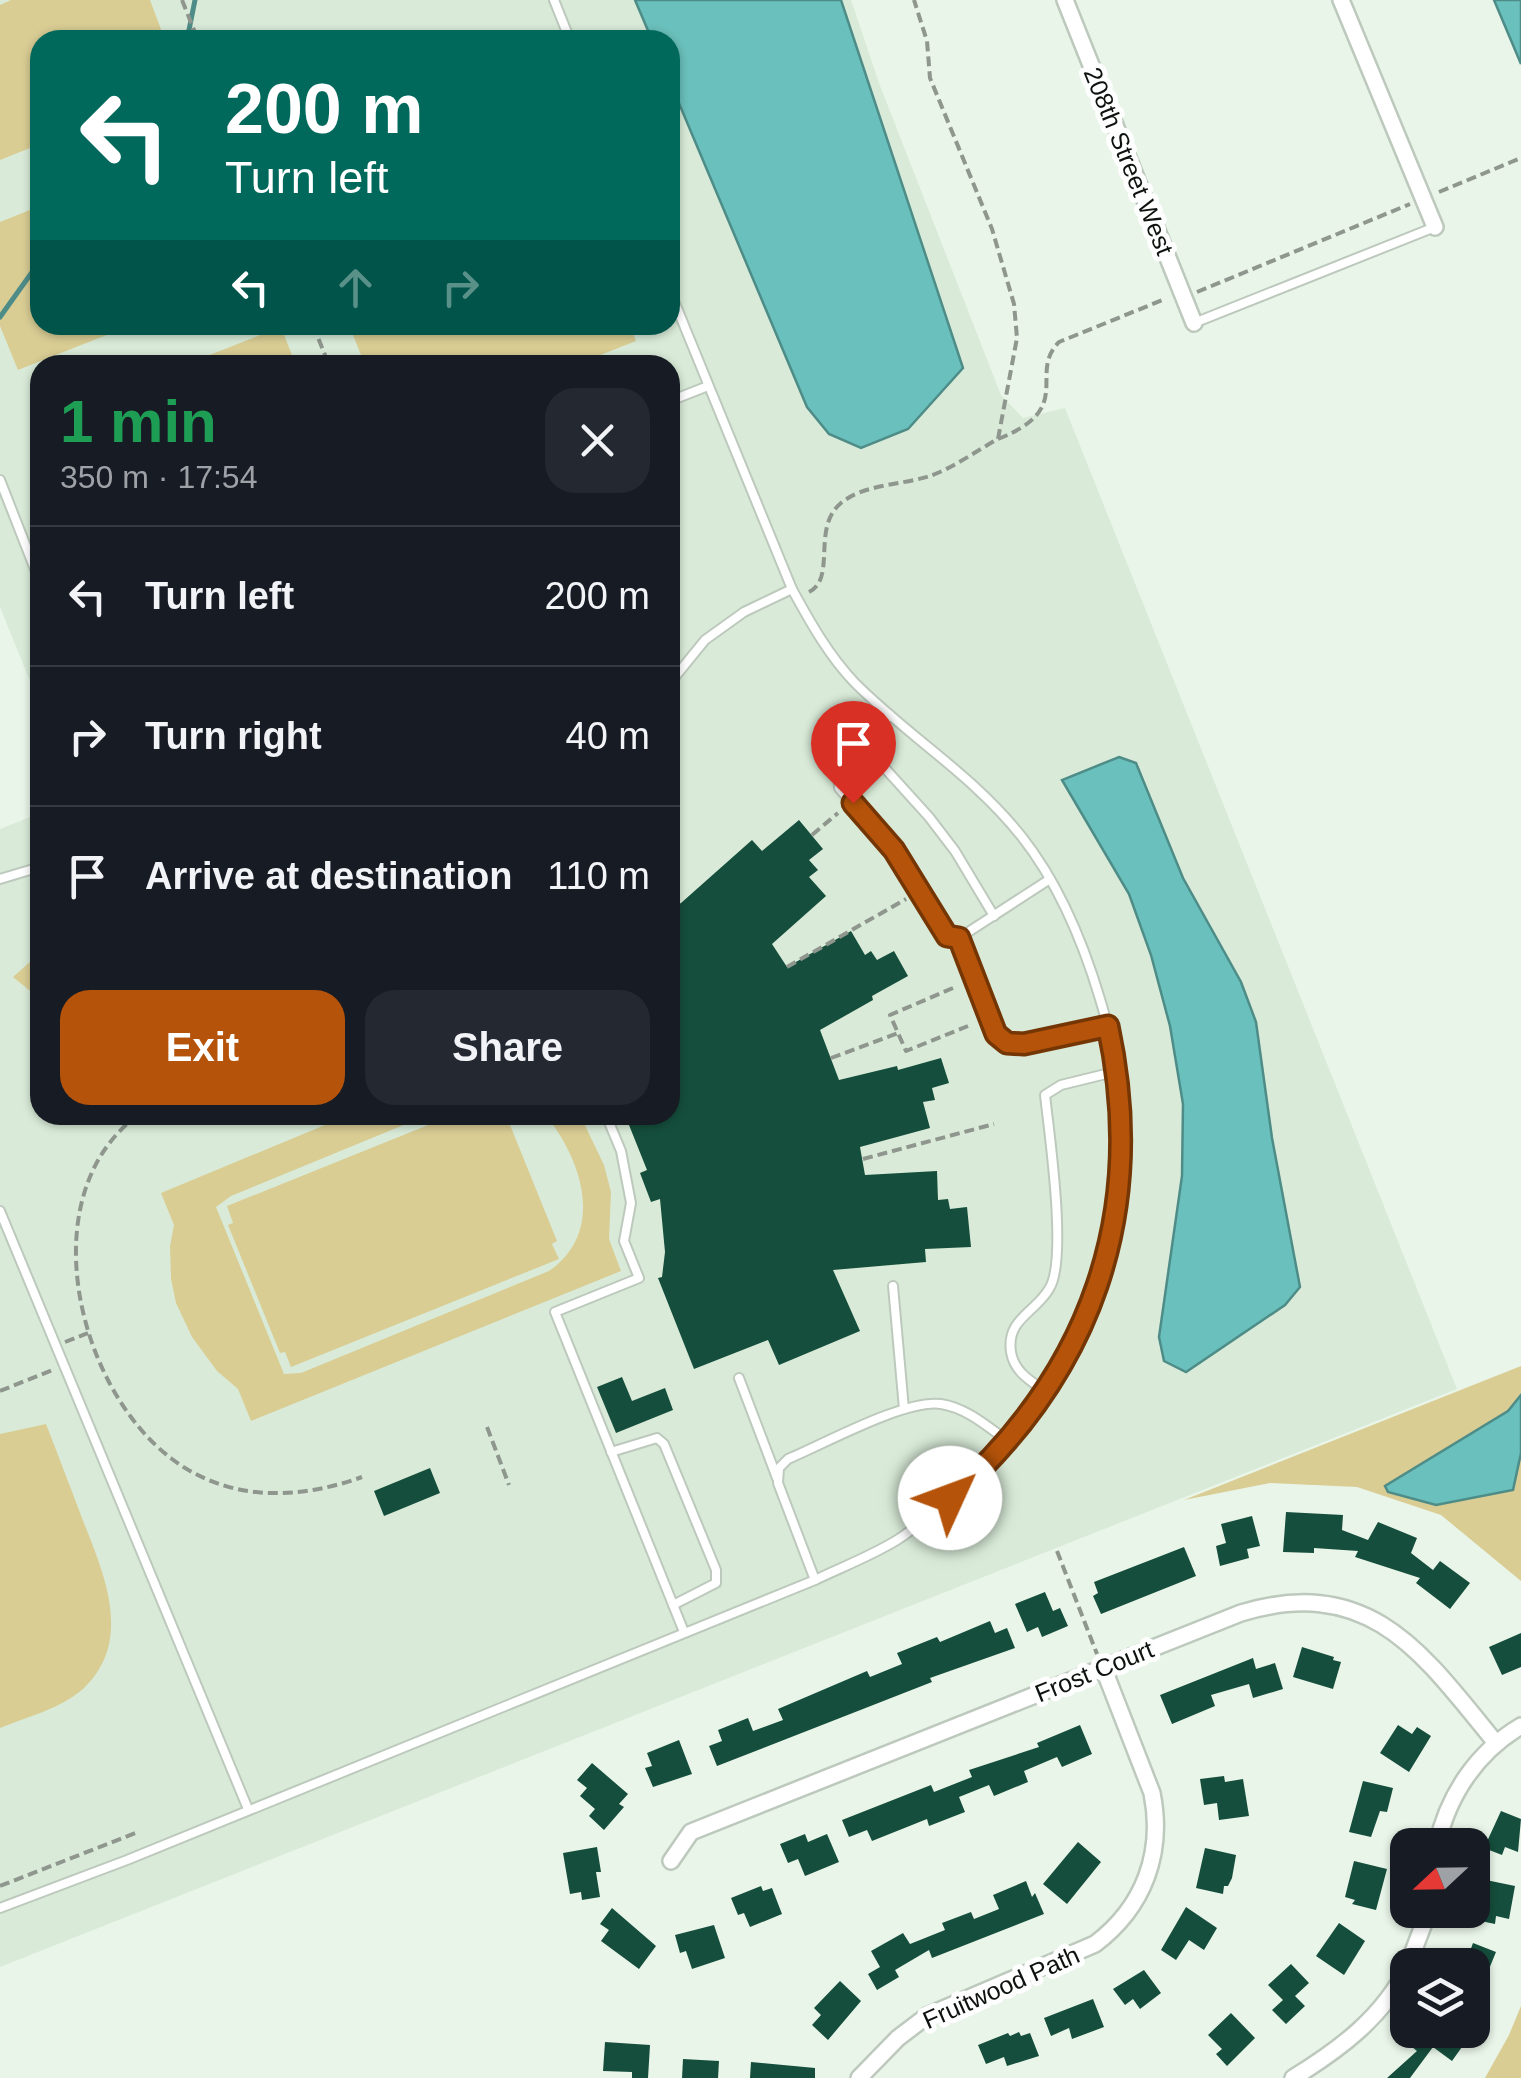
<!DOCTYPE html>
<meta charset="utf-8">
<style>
:root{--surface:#171b24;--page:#242831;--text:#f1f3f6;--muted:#9ea1a6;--line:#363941;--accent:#b45309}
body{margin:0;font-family:Arial,sans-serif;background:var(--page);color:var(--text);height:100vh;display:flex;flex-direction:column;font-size:38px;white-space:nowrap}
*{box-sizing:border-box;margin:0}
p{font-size:32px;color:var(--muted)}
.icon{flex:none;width:55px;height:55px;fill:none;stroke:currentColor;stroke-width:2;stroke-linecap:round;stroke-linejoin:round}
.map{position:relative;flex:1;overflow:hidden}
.drawer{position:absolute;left:30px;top:355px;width:650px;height:770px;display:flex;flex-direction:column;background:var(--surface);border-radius:30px;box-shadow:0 2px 8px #0004}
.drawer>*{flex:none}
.guide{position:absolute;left:30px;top:30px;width:650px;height:305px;border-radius:30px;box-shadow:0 2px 8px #0004;background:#00695c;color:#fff;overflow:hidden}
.needle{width:65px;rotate:248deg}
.tools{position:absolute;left:1390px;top:1828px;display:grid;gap:20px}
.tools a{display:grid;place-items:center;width:100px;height:100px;border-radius:20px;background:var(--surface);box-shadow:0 2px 8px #0004;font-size:50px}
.pin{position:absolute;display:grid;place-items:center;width:85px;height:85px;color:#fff;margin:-102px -42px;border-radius:50% 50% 50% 0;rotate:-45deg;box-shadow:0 0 10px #0007}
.pin .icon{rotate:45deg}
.me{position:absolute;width:110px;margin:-55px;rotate:47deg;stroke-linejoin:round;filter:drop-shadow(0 0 8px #0008)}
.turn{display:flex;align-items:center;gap:35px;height:210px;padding:0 30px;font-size:45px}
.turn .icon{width:130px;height:130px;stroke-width:2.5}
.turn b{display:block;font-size:70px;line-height:85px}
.lanes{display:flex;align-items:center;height:95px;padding:0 30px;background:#0003;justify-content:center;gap:50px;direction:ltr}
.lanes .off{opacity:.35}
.round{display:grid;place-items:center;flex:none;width:105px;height:105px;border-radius:30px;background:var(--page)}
.headline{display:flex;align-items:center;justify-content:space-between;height:170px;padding:0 30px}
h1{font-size:60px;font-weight:700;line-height:75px;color:#1e9e55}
.button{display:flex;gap:20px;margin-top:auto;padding:20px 30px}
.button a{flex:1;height:115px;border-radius:30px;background:var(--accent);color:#fff;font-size:40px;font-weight:700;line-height:115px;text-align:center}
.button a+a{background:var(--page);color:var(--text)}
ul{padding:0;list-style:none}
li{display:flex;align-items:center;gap:30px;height:140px;padding:0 30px;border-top:2px solid var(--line)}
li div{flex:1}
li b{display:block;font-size:38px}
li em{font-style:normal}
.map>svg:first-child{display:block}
.built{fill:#d9ebd8;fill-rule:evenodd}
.green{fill:#d9cd94}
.water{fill:#6ac0bc;stroke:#4e8c88;stroke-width:2.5}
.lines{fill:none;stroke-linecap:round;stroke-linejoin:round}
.stream{stroke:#4e8c88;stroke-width:5}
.building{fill:#154e3c}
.service-casing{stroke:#bdc9bd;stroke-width:12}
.minor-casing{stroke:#bdc9bd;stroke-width:20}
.path{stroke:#8e968e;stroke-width:4;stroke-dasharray:10 5;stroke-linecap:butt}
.service{stroke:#fff;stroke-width:8}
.minor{stroke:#fff;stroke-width:15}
.route-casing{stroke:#753606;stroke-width:25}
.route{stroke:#b45309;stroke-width:18}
.labels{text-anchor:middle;stroke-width:10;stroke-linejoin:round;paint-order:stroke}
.street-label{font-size:25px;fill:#0e120e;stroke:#fefefe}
</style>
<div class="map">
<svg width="1521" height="2078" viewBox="0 0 1521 2078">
<rect width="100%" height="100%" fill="#e9f5e9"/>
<path class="built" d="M0,0H851L879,83L1001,395L1023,418L1065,408L1457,1389L0,1967V829L40,813V1115H670V365H40V706L0,607ZM40,40H670V325H40Z"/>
<g class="green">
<path d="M11,0H150L165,40H40V144L0,160V5Z"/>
<path d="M40,206V325H132L18,370L0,326V222Z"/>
<path d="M349,325H630L636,341L575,365H365Z"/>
<path d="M281,327L296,365H184Z"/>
<path d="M40,953V999L13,977Z"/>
<path d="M349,1115H428L231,1196L216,1207L284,1374L301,1373L549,1271C606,1231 582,1161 546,1115H580L604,1165L611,1192L609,1239L621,1271L251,1421L238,1389L217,1371L192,1337L176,1303L171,1279L170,1246L174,1225L161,1193Z"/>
<path d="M453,1115H506L557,1241L552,1244L559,1259L291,1367L285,1352L280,1353L228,1225L233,1223L227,1206Z"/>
<path d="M1521,1366V1395L1508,1411L1385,1486L1513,1490L1521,1453V1581L1441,1515L1357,1487L1270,1483L1184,1500Z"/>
<path d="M46,1424C58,1455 70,1486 82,1518C103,1572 135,1640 83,1689C60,1709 27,1717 0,1728V1434Z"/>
<path d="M1521,2006V2078H1485L1509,2035Z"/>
</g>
<g class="water">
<path d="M635,0H841L963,368L908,429L861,448L829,434L807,407L670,82V40H652Z"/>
<path d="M1494,0H1521V64Z"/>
<path d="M1119,757L1136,763L1183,878L1241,982L1256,1022L1272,1138L1300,1287L1285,1305L1186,1372L1164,1361L1159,1337L1182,1176L1183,1104L1170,1026L1151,955L1129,894L1062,780Z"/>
<path d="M1521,1395V1453L1513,1490L1436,1505L1388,1492L1385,1486L1508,1411Z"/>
</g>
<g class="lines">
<g class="stream">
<path d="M187,40L195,0"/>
<path d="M0,317L40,261"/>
</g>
</g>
<g class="building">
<path d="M799,820L823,849L809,860L818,870L809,877L826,896L772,944L787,967L851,931L865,955L871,951L877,960L894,951L908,976L872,996L873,1000L820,1030L839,1080L897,1066L898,1070L941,1058L949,1083L932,1088L935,1100L923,1102L930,1128L860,1147L865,1175L937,1171L938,1200L948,1199L950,1209L967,1207L971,1247L925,1249L926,1262L833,1270L860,1331L779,1365L768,1340L694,1369L658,1278L662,1277L665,1252L660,1199L651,1202L640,1173L647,1170L625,1115H670V908L681,903L752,840L762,851Z"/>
<path d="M622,1377L632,1401L665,1388L673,1410L616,1433L597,1387Z"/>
<path d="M430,1468L440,1493L384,1516L374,1491Z"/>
<path d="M1286,1512L1343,1515L1342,1530L1368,1540L1378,1522L1417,1538L1411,1553L1433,1570L1440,1561L1470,1583L1450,1609L1416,1583L1420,1578L1355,1557L1358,1551L1314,1548V1553L1283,1552Z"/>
<path d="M1252,1516L1260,1546L1247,1549L1249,1558L1220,1566L1216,1546L1226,1543L1221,1524Z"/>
<path d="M1184,1547L1196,1576L1101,1614L1093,1596L1098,1593L1094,1582Z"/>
<path d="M1045,1592L1053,1611L1060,1608L1068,1626L1042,1637L1038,1627L1027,1632L1015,1604Z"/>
<path d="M990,1621L995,1633L1007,1628L1015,1648L930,1678L932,1682L717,1766L709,1746L722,1741L718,1730L748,1718L753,1731L783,1720L778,1709L867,1671L870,1677L902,1664L897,1653L937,1637L940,1642Z"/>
<path d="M1521,1633V1667L1502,1675L1489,1647Z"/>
<path d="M1302,1647L1334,1657L1333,1660L1341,1662L1333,1689L1293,1677Z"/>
<path d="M1253,1658L1256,1669L1275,1663L1283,1689L1253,1698L1249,1684L1211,1695L1215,1706L1172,1724L1160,1695Z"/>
<path d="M1080,1725L1092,1754L1062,1767L1057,1757L1024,1771L1028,1782L994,1796L989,1785L959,1797L965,1812L929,1826L927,1819L872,1841L867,1830L849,1837L842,1820L931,1785L934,1792L972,1777L969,1770L1039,1747L1037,1743Z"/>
<path d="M1398,1725L1412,1734L1417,1727L1431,1736L1409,1772L1380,1753Z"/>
<path d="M679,1740L692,1774L653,1787L645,1768L652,1766L647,1753Z"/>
<path d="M592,1763L628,1794L619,1804L624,1807L604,1830L589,1816L595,1809L580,1796L587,1788L577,1780Z"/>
<path d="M1224,1776L1225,1782L1243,1779L1249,1816L1219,1820L1217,1803L1204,1805L1200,1779Z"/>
<path d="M1363,1781L1393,1788L1387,1812L1380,1811L1371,1837L1349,1832Z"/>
<path d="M1501,1811L1521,1819L1518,1852L1505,1847L1502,1855L1484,1848Z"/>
<path d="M805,1834L808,1842L827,1834L839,1862L805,1876L798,1859L788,1863L780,1844Z"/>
<path d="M1078,1842L1101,1862L1067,1904L1043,1884Z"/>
<path d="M597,1847L601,1872H596L600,1897L582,1900L581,1892L570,1894L563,1853Z"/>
<path d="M1205,1848L1236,1855L1232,1878L1228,1886H1224L1223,1894L1196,1888Z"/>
<path d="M1354,1861L1387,1869L1376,1910L1352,1904L1355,1900L1345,1897Z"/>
<path d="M1486,1880L1515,1886L1509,1919L1496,1916L1495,1924L1476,1920Z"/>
<path d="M1026,1881L1032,1897L1035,1893L1044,1914L932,1958L929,1950L895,1970L899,1977L877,1990L868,1974L880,1967L871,1951L903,1933L910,1944L945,1930L942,1923L971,1912L974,1919L999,1909L993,1895Z"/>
<path d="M761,1886L763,1891L772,1888L782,1914L750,1927L744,1913L738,1915L731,1898Z"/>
<path d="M1186,1907L1217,1928L1204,1950L1189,1940L1176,1960L1161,1950Z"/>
<path d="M612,1908L656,1946L639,1969L601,1941L609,1930L600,1924Z"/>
<path d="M1339,1923L1365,1941L1344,1975L1316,1956Z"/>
<path d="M714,1925L725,1958L692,1969L686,1951L680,1953L675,1935Z"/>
<path d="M1473,1943L1496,1952L1473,2008L1472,1965H1465Z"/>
<path d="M1291,1964L1309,1983L1295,1996L1305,2006L1286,2024L1272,2010L1283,2000L1268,1985Z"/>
<path d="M1144,1970L1161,1993L1140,2009L1133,1999L1125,2005L1113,1989Z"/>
<path d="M840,1981L861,2001L828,2040L812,2025L821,2015L814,2008Z"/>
<path d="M1093,1999L1104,2027L1072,2039L1069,2028L1051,2036L1044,2018Z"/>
<path d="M1231,2013L1255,2038L1227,2066L1216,2054L1222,2049L1208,2035Z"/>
<path d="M1422,2030H1474L1452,2061L1433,2047L1410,2078H1387L1417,2051L1412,2047Z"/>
<path d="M1019,2032L1021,2036L1030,2033L1039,2056L1007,2066L1004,2057L986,2064L978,2045L1008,2033L1010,2036Z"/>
<path d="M605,2042L650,2045L648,2078H632V2072L603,2071Z"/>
<path d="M683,2059L719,2061L718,2078H682Z"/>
<path d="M751,2062L815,2068V2078H750Z"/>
</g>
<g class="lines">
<defs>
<g id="service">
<path d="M554,0L570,40"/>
<path d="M1194,323L1435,227"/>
<path d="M670,401L708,386"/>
<path d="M0,480L40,582"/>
<path d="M670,683L705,640L744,612L792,589"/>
<path d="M890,715L838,769L839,788L894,851L947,935L959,938L1050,879"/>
<path d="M863,744L929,817L955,851L994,916"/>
<path d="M0,879L40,867"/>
<path d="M959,938L996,1034L1007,1043L1024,1044L1108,1026"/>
<path d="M606,1115L621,1151L631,1203L624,1241L639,1278L555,1312L684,1632"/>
<path d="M0,1211L248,1809"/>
<path d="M893,1286L904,1409"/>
<path d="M739,1378L777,1478"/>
<path d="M1046,1392C1031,1381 1014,1372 1011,1352C1006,1319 1035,1313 1049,1289C1068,1261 1049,1132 1045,1095L1061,1085L1118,1071"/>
<path d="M611,1452L657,1438L664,1444L716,1570V1583L673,1605"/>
<path d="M815,1580L778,1483L779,1468L788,1459C824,1444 905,1399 941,1404C967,1408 988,1427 1009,1442"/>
<path d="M0,1908L127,1860L815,1580C842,1567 871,1556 897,1540C912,1531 925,1518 939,1507C1093,1385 1158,1189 1100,999C1083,942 1059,884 1022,837C972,774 910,738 855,683C829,656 810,622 792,589L670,291"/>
</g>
<g id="minor">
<path d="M1065,0L1194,323"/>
<path d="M1341,0L1435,227"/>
<path d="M1437,1845C1448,1795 1477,1752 1521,1726"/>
<path d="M671,1861L691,1832L1241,1613C1371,1574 1423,1654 1496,1743"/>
<path d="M1408,1965L1429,1910"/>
<path d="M859,2078L898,2038L927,2016L1095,1944C1144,1907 1164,1853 1152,1793L1103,1667"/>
<path d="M1293,2078C1340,2049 1382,2018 1408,1967"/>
</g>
</defs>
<use href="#service" class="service-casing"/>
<use href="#minor" class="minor-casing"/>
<g class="path">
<path d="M182,0L198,40"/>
<path d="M1439,192L1521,158"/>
<path d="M1197,292L1410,204"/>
<path d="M313,325L329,365"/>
<path d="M998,439C1077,408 1027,374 1059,342L1165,299"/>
<path d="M809,592C837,578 811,528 841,503C864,484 902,485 930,476C953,468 976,451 998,439L1017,338L1014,304L992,229L930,78L927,41L914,0"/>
<path d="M812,835L838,813"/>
<path d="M787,967L906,899"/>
<path d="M953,988L890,1015L906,1051L968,1026"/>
<path d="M831,1058L898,1033"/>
<path d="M138,1115C30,1195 77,1388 172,1459C229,1502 298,1500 362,1477"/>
<path d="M863,1159L994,1124"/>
<path d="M65,1342L88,1333"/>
<path d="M0,1391L55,1369"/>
<path d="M487,1427L509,1485"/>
<path d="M1057,1551L1097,1654"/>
<path d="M0,1886L138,1832"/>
</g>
<use href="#service" class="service"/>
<use href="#minor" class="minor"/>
</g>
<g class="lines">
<defs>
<path id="route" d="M853,803L894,850L947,936L959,938L996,1034L1007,1043L1024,1044L1108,1026C1148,1212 1092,1373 950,1498"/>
</defs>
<use href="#route" class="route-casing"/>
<use href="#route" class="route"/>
</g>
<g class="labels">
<g class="street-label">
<text transform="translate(1129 161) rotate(68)" y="9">208th Street West</text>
<text transform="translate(1094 1671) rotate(-22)" y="9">Frost Court</text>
<text transform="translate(1001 1987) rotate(-24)" y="9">Fruitwood Path</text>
</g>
</g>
</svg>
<div class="tools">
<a><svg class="needle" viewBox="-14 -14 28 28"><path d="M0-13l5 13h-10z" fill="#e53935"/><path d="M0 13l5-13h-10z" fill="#9ea1a6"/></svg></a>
<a><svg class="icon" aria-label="layers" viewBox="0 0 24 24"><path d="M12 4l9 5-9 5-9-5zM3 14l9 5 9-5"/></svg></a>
</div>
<div class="pin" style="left:853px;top:803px;background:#d93025"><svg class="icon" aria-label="arrive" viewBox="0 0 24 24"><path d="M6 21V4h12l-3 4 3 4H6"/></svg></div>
<svg class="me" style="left:950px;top:1498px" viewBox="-20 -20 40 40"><circle r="19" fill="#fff"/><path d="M0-13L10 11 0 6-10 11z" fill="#b45309"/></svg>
<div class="guide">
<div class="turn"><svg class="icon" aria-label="left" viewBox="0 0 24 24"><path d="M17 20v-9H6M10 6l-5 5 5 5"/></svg><div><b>200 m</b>Turn left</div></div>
<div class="lanes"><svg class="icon" aria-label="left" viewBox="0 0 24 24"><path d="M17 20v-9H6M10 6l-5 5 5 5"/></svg><svg class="icon off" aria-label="ahead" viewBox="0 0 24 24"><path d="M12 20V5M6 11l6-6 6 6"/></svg><svg class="icon off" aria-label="right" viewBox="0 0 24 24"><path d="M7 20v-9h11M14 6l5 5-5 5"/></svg></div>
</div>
<section class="drawer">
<div class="headline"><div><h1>1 min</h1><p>350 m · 17:54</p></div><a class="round"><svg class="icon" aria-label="close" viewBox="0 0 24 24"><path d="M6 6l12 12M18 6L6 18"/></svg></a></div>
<ul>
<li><svg class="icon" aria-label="left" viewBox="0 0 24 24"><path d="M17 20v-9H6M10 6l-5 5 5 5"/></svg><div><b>Turn left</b></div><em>200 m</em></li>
<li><svg class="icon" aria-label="right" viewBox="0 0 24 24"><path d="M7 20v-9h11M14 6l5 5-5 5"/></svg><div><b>Turn right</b></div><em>40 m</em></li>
<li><svg class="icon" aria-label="arrive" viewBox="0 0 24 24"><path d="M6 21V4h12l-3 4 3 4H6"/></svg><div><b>Arrive at destination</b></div><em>110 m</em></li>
</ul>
<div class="button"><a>Exit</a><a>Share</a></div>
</section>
</div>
